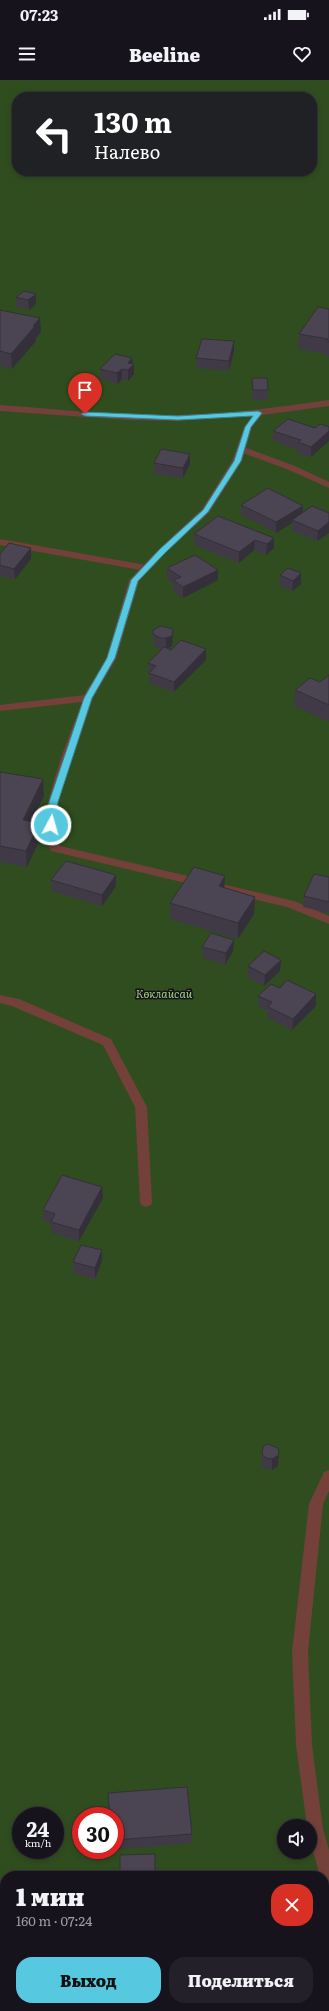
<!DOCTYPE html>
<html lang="ru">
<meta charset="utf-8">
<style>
:root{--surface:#17131c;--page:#242029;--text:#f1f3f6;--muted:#9e9ea3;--line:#36323b;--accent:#56c9e0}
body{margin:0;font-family:Literata,serif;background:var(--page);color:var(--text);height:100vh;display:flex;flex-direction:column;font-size:15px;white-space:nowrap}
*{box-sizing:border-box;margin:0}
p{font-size:13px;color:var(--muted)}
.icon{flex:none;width:22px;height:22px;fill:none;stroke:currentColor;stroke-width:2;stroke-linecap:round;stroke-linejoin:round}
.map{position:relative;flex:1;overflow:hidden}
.details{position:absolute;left:0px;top:1791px;width:329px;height:140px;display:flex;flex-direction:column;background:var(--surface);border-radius:16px 16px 0 0;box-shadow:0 2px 6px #0003,0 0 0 1px var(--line)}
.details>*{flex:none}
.hud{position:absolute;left:12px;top:12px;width:305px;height:84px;border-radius:16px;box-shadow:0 2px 6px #0003,0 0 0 1px var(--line);background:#202124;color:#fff;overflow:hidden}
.controls{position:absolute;left:277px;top:1739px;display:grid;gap:8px}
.controls a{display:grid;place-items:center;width:40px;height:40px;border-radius:50%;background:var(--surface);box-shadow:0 2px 6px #0003,0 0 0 1px var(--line);font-size:20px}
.speed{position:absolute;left:12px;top:1727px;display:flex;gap:8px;font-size:20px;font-weight:700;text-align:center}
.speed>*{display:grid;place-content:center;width:52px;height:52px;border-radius:50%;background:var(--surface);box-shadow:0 2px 6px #0003,0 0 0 1px var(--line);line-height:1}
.speed small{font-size:10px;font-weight:400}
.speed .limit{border:6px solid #d22;background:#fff;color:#111}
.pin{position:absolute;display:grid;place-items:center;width:34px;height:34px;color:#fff;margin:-41px -17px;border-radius:50% 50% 50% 0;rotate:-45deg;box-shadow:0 0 4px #0007}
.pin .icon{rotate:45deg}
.me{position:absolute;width:44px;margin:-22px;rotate:6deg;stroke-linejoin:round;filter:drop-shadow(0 0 3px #0008)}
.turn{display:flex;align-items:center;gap:14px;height:84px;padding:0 16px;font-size:18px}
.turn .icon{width:52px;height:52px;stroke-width:2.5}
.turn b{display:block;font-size:28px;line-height:34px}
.round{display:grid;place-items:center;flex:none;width:42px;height:42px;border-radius:16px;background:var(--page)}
.overview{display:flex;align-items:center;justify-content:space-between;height:68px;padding:0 16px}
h1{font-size:24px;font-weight:800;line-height:30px}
.primary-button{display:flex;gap:8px;margin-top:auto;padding:8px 16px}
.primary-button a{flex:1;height:46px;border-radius:16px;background:var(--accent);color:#111;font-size:16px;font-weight:800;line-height:46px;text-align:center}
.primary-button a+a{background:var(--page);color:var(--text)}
.status{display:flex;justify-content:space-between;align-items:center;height:28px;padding:0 20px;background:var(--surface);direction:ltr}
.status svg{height:11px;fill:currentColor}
header{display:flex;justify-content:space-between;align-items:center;height:52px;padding:0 16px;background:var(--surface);font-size:18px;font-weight:800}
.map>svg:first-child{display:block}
.green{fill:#304d1f;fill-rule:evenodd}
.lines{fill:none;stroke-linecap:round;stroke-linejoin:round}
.lane{fill:#73403a;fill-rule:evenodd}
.street{fill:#73403a;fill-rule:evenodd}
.wall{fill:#403a47}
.shaded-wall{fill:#343039}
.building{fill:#4b4452;stroke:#343039}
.route{fill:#56c9e0;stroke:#388392}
.labels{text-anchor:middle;stroke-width:3;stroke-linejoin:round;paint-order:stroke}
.park-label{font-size:11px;font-style:italic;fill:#9ed57f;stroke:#16101b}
</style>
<div class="status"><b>07:23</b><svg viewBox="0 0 49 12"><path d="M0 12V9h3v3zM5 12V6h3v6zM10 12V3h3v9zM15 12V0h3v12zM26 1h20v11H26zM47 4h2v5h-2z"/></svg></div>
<header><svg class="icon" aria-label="menu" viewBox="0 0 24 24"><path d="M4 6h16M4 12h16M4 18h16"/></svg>Beeline<svg class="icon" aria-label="heart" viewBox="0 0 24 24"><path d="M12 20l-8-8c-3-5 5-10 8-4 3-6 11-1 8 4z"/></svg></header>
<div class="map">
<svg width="329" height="1931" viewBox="0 0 329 1931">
<rect width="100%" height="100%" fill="#1f1925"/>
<path class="green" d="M0,0H329V1931H0ZM17,17H312V91H17ZM21,1736H55V1770H21ZM81,1736H115V1770H81ZM284,1746H310V1772H284ZM5,1796H324V1926H5Z"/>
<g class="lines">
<g class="lane">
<path d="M241,366L295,386L329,402V408L289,390L238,371V367Z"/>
<path d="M0,459L146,485L151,488L146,491L0,465Z"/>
<path d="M0,915L19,919L111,959L147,1027L152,1122L151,1125L146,1127L141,1125L140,1122L135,1027L103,965L12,926L0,923Z"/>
</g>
<g class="street">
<path d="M329,320V326L262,335L252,347L242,381L209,433L165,473L139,501L116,579L93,618L58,722L56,745L60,766L294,821L329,836V844L287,827L51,771C32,740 70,655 82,622L0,631V625L84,615L106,579L129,500L159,469L202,429L232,381L244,347L252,336L178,341L129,340L0,331V325C59,329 119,337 178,335C229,334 279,327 329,320Z"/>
<path d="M329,1390V1411L323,1424L308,1572L312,1665L323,1749L329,1770V1807L324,1805V1796H320L310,1760V1746H307L296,1665L292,1572L309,1424L324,1392Z"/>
</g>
</g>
<g class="wall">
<path d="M36,214V224L29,230L16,227V217Z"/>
<path d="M329,229V277L326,276V274L298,269L299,254Z"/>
<path d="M0,230L41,252L36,258V261L12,289L0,286Z"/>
<path d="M234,261V271L229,291L196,288V278Z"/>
<path d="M133,284H134V294L128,301L122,299L118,304L101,299L100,289Z"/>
<path d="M252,298L268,310L267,320H252Z"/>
<path d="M329,347V361L311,377L297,373L298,370L273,361V351Z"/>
<path d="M154,383L190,384L183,398L154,394Z"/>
<path d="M241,425L303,433H329V453L317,461L292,451V443L276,453L241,435Z"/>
<path d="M218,436L274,468L266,475L254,470L239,483L194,465V454Z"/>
<path d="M0,474L31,479L15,499L0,496Z"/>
<path d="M167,488L218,490V500L183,518L173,511V503L167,499Z"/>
<path d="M280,495L301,504L292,511L279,506Z"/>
<path d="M153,554L173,560L172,566L167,568L206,580L174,612L150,604L148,583L162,569H160L153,565Z"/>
<path d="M329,595V642L294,626L295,610L320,602Z"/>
<path d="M0,692L44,716L31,741L39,743L40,759L27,787L0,782Z"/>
<path d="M329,797V833L303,827L304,816Z"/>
<path d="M51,800L116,806L102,826L52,811Z"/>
<path d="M255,817L254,834L238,859L170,839V823Z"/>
<path d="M234,860L233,871L225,885L202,878V867Z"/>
<path d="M281,880L280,891L264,906L247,897L248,886Z"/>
<path d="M258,916L316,926L292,950L267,938L268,931L258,927Z"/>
<path d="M103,1118L79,1161L52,1153L51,1144L43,1141V1130Z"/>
<path d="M102,1181L95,1199L73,1193V1182Z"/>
<path d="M263,1367L278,1386L272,1390L266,1389L261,1385Z"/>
<path d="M108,1713L192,1754V1763L112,1770H115V1736H109Z"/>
<path d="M120,1775L155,1794V1796H120Z"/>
<path d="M270,1926H324L329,1931H270Z"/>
</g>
<g class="shaded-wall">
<path d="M36,214V224L29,230L28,220Z"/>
<path d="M40,238L41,252L36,258V261L12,289L11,274L33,246Z"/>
<path d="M234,261V271L229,291V281Z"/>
<path d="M132,278L133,286L134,284V294L128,301V283Z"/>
<path d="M122,289V299L118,304L117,293Z"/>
<path d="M329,351V361L311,377V367Z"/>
<path d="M190,374V384L183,398V388Z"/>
<path d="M303,426V436L292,440V443L276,453V442Z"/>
<path d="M329,442V453L317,461L318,451Z"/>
<path d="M274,458V468L266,475L267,464Z"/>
<path d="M255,460L254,470L239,483V472Z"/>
<path d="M31,468V479L15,499L14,489Z"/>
<path d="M218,490V500L183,518V507Z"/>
<path d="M301,493V504L292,511L293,501Z"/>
<path d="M173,549L172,566L166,569V558Z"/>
<path d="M206,569V580L174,612V602Z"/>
<path d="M43,699L44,716L24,756L23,740Z"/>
<path d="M39,743L40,759L27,787L26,771Z"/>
<path d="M116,795V806L102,826V815Z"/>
<path d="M225,796L224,813L219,806Z"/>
<path d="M255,817L254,834L238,859V843Z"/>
<path d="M234,860L233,871L225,885L226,873Z"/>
<path d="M281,880L280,891L264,906L265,895Z"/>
<path d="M316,914V926L292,950L293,939Z"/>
<path d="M102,1107L103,1118L79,1161V1150Z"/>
<path d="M102,1170V1181L95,1199V1188Z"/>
<path d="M279,1375L278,1386L272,1390V1379Z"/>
</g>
<g class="building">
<path d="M24,211L36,214L28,220L16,217Z"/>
<path d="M318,227L329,229V262L327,261L328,259L299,254Z"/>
<path d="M0,230L40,238L33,246H35L11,274L0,271Z"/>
<path d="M202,259L234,261L229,281L196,278Z"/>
<path d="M115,274L132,278L128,283L134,284L128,290L122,289L117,293L100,289Z"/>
<path d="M252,298H267L268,310H253Z"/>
<path d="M288,339L315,348L320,344L329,347V351L311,367L298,362L301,360L273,351Z"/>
<path d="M161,369L190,374L183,388L154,383Z"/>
<path d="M268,408L303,426L276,442L241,425Z"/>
<path d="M312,426L329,433V442L318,451L292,440Z"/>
<path d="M218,436L274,458L267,464L255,460L239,472L194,454Z"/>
<path d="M9,463L31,468L14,489L0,485V474Z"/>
<path d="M195,475L218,490L183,507L173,500L181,497L167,488Z"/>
<path d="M288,488L301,493L293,501L280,495Z"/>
<path d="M161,546L173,549L172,556L166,558H160L153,554V550Z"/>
<path d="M181,560L206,569L174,602L149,593L156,586L148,583L164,567L171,570Z"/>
<path d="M329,595V625L295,610L310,598L320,602Z"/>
<path d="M0,692L43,699L23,740L39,743L26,771L0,766Z"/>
<path d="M66,781L116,795L102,815L51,800Z"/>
<path d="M194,787L225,796L219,806L255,817L238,843L170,823Z"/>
<path d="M314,794L329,797V822L304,816Z"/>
<path d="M211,853L234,860L226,873L202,867Z"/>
<path d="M264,871L281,880L265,895L248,886Z"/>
<path d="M287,900L316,914L293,939L268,927L272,922L258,916L271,904L280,908Z"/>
<path d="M62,1095L102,1107L79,1150L51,1142L55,1134L43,1130Z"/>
<path d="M81,1165L102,1170L95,1188L73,1182Z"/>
<path d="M267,1364L278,1368L279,1375L272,1379L266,1378L262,1374L263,1367Z"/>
<path d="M187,1707L192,1754L115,1760V1736H110L108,1713Z"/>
<path d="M155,1774V1794L120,1795V1775Z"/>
<path d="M324,1868H329V1931H272L271,1926H324Z"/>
</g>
<path class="route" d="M258,331L262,333L251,347L241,381L208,432L165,473L138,501L115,578L92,618L58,722L55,745L51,747L48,746L49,722L84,618L107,578L131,500L160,469L203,430L234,381L245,347L253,336L178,340L85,336L81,334L85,332L178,336Z"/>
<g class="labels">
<g class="park-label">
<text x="164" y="918">Көклайсай</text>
</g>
</g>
</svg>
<div class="controls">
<a><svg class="icon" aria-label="sound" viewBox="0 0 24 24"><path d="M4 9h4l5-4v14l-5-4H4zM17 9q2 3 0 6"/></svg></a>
</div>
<div class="speed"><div>24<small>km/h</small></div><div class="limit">30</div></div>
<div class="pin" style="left:85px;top:334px;background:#d93025"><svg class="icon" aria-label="arrive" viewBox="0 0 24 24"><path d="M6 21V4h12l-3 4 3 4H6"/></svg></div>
<svg class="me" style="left:51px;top:745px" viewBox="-20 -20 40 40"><circle r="17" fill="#56c9e0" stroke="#fff" stroke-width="3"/><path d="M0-11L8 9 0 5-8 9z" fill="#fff"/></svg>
<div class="hud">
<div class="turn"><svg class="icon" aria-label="left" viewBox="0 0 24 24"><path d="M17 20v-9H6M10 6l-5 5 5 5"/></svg><div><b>130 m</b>Налево</div></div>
</div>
<section class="details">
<div class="overview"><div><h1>1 мин</h1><p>160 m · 07:24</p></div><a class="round" style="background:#d93025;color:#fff"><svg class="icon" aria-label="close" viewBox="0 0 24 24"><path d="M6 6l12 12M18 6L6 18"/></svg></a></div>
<div class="primary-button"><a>Выход</a><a>Поделиться</a></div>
</section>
</div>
